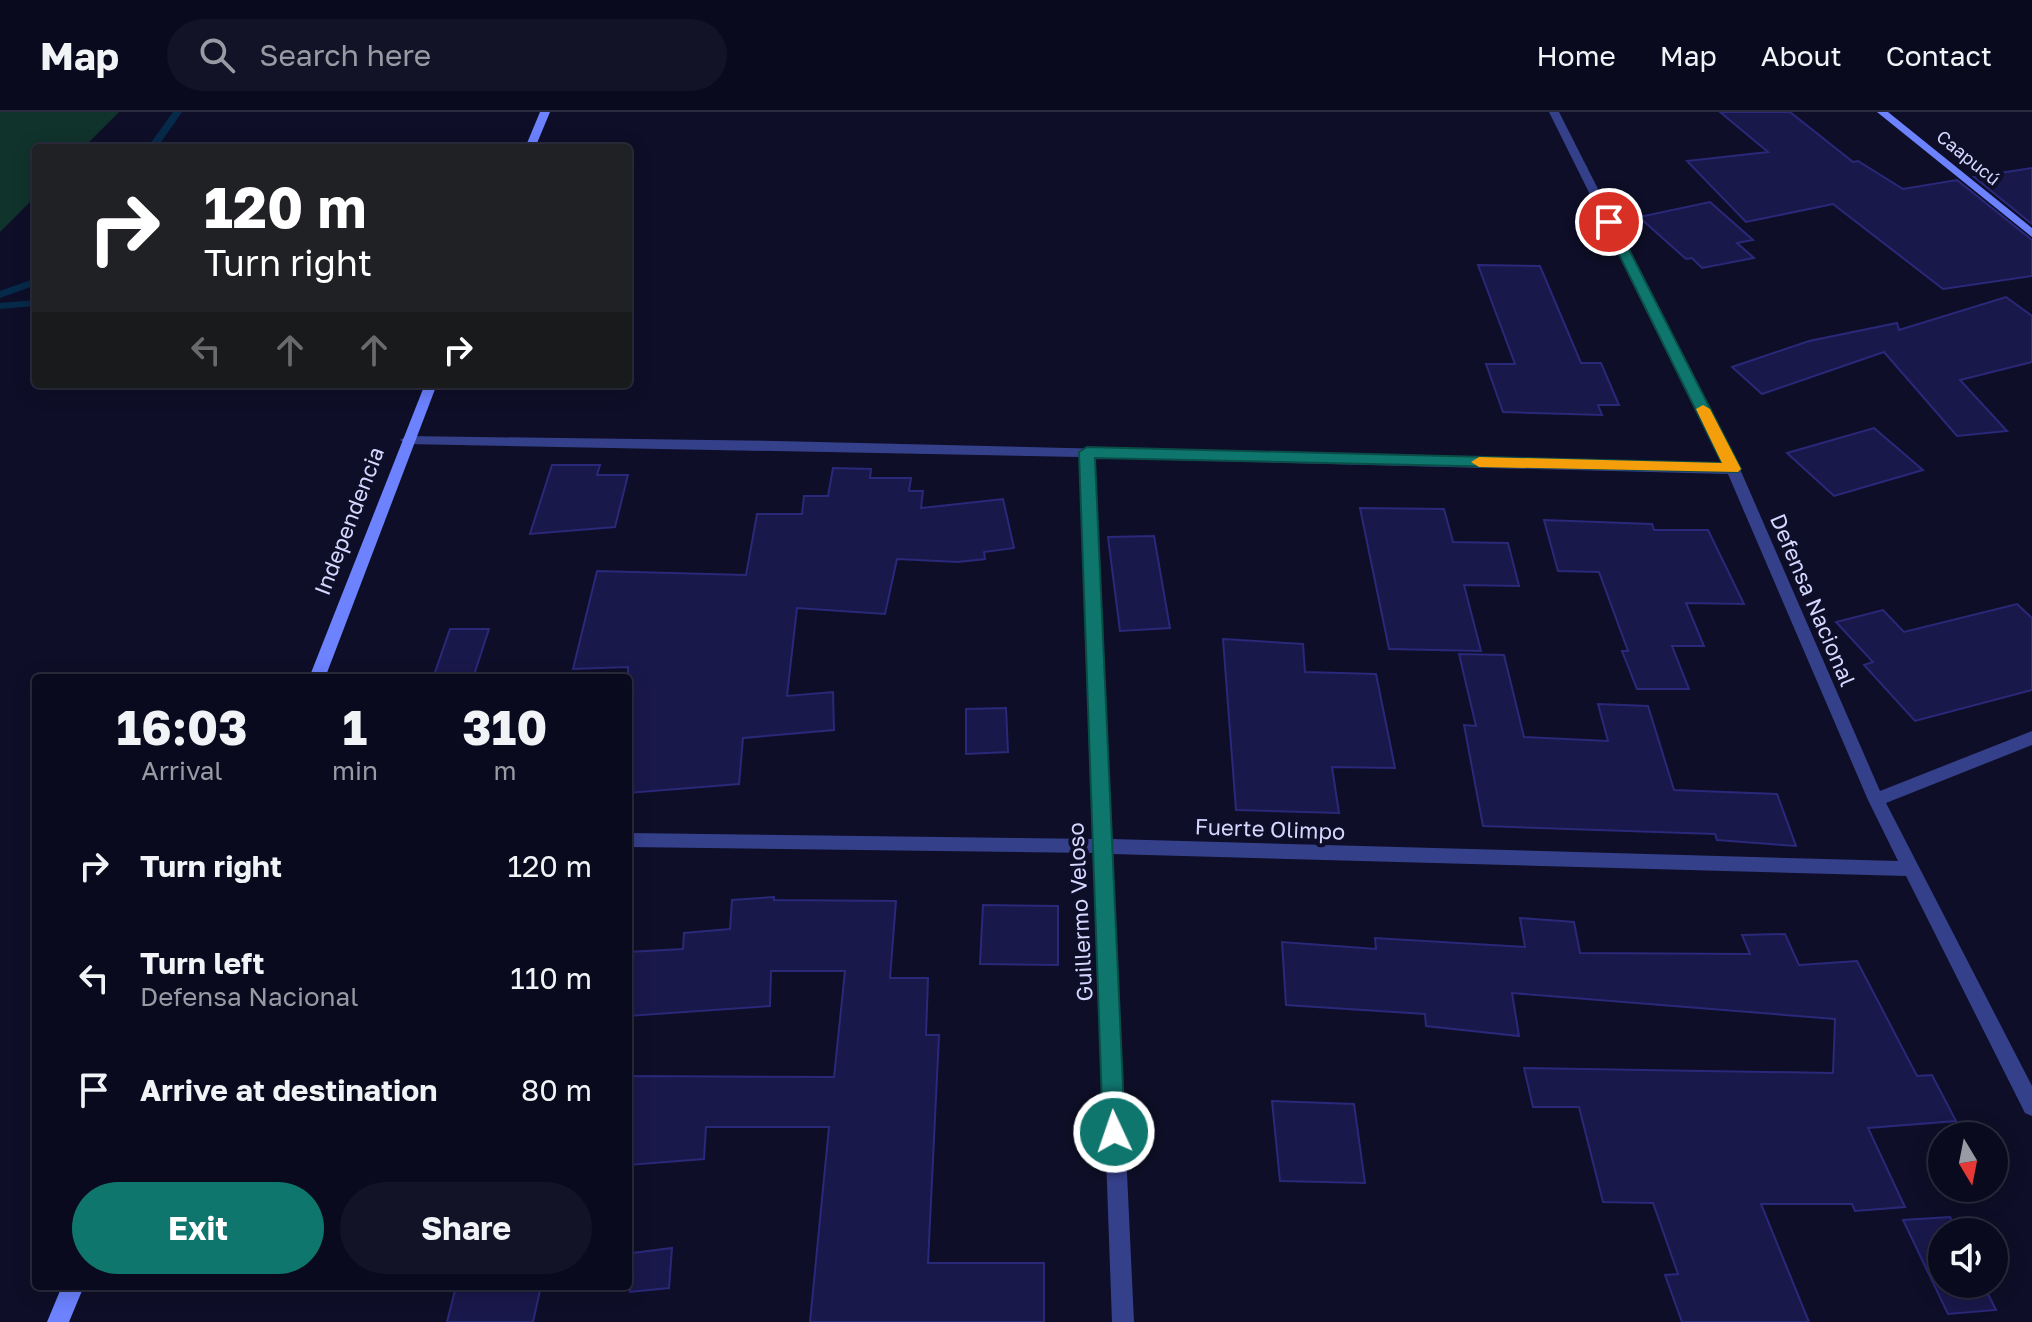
<!DOCTYPE html>
<meta charset="utf-8">
<style>
:root{--surface:#0a0a1e;--page:#131327;--text:#f1f3f6;--muted:#999aa4;--line:#2a2b3c;--accent:#0f766e}
body{margin:0;font-family:"Golos Text",sans-serif;background:var(--page);color:var(--text);height:100vh;display:flex;flex-direction:column;font-size:30px;white-space:nowrap}
*{box-sizing:border-box;margin:0}
p{font-size:26px;color:var(--muted)}
.icon{flex:none;width:44px;height:44px;fill:none;stroke:currentColor;stroke-width:2;stroke-linecap:round;stroke-linejoin:round}
.map{position:relative;flex:1;overflow:hidden}
.details{position:absolute;left:32px;top:562px;width:600px;height:616px;display:flex;flex-direction:column;background:var(--surface);border-radius:8px;box-shadow:0 4px 20px #0003,0 0 0 2px var(--line)}
.details>*{flex:none}
.guide{position:absolute;left:32px;top:32px;width:600px;height:244px;border-radius:8px;box-shadow:0 4px 20px #0003,0 0 0 2px var(--line);background:#202124;color:#fff;overflow:hidden}
.needle{width:52px;rotate:170deg}
.fabs{position:absolute;left:1928px;top:1010px;display:grid;gap:16px}
.fabs a{display:grid;place-items:center;width:80px;height:80px;border-radius:50%;background:var(--surface);box-shadow:0 4px 20px #0003,0 0 0 2px var(--line);font-size:40px}
.pin{position:absolute;display:grid;place-items:center;width:68px;height:68px;color:#fff;margin:-34px;border:4px solid #fff;border-radius:50%;box-shadow:0 2px 8px #0007}
.me{position:absolute;width:88px;margin:-44px;rotate:357deg;stroke-linejoin:round;filter:drop-shadow(0 0 6px #0008)}
.turn{display:flex;align-items:center;gap:28px;height:168px;padding:0 40px;font-size:36px}
.turn .icon{width:104px;height:104px;stroke-width:2.5}
.turn b{display:block;font-size:56px;line-height:68px}
.lanes{display:flex;align-items:center;height:76px;padding:0 40px;background:#0003;justify-content:center;gap:40px;direction:ltr}
.lanes .off{opacity:.35}
.eta{display:flex;justify-content:space-evenly;align-items:center;height:136px;text-align:center}
.eta b{font-size:48px;font-weight:700;line-height:56px}
.button{display:flex;gap:16px;margin-top:auto;padding:16px 40px}
.button a{flex:1;height:92px;border-radius:48px;background:var(--accent);color:#fff;font-size:32px;font-weight:700;line-height:92px;text-align:center}
.button a+a{background:var(--page);color:var(--text)}
ul{padding:0;list-style:none}
li{display:flex;align-items:center;gap:24px;height:112px;padding:0 40px}
li div{flex:1}
li b{display:block;font-size:30px}
li em{font-style:normal}
header{display:flex;align-items:center;gap:48px;box-sizing:border-box;height:112px;padding:0 40px;background:var(--surface);border-bottom:2px solid var(--line)}
header strong{font-size:38px}
nav{display:flex;gap:44px;margin-inline-start:auto;font-size:28px}
.search{width:560px;height:72px;background:var(--page);display:flex;align-items:center;gap:20px;box-sizing:border-box;padding:0 28px;border-radius:44px;color:var(--muted);font-size:30px}
.map>svg:first-child{display:block}
.green{fill:#10332c}
.lines{fill:none;stroke-linecap:round;stroke-linejoin:round}
.stream{fill:#062a49;fill-rule:evenodd}
.building{fill:#19184b;stroke:#2a2879;stroke-width:2}
.street{fill:#35408b;fill-rule:evenodd}
.secondary{fill:#6c82ff;fill-rule:evenodd}
.route{fill:#0f766e;stroke:#0a4d48;stroke-width:2}
.slow{fill:#f59e0b}
.labels{text-anchor:middle;stroke-width:8;stroke-linejoin:round;paint-order:stroke}
.far-street-label{font-size:18px;fill:#d5d7ff;stroke:#0e0e28}
.street-label{font-size:22px;fill:#d5d7ff;stroke:#0e0e28}
</style>
<header>
<strong>Map</strong>
<div class="search"><svg class="icon" aria-label="search" viewBox="0 0 24 24"><circle cx="10" cy="10" r="6"/><path d="M15 15l6 6"/></svg>Search here</div>
<nav><a>Home</a><a>Map</a><a>About</a><a>Contact</a></nav>
</header>
<div class="map">
<svg width="2032" height="1210" viewBox="0 0 2032 1210">
<rect width="100%" height="100%" fill="#0e0e28"/>
<path class="green" d="M0,0H119L83,36H36V84L0,120Z"/>
<g class="lines">
<g class="stream">
<path d="M173,0H182L157,36H147Z"/>
<path d="M36,166V173L0,186V179Z"/>
<path d="M36,188V194L0,197V191Z"/>
</g>
</g>
<g class="building">
<path d="M1720,0H1790L1853,50L1858,49L1903,77L1957,68L2032,128V164L1943,177L1833,92L1746,110L1687,49L1768,40Z"/>
<path d="M2032,56V112L1974,65Z"/>
<path d="M1710,90L1753,128L1737,131L1754,146L1702,156L1692,146L1686,147L1639,105Z"/>
<path d="M1478,153L1540,154L1581,251H1601L1619,293H1598L1602,303L1503,300L1486,252H1515Z"/>
<path d="M2006,185L2032,204V250L1960,268L2007,319L1957,324L1884,240L1762,282L1732,255L1809,229L1897,211L1899,218Z"/>
<path d="M1874,316L1923,358L1834,384L1787,341Z"/>
<path d="M552,353H600L597,363H628L615,415L530,422Z"/>
<path d="M833,356L871,357L870,366H911L909,379H923L921,396L1003,387L1014,436L984,440L985,447L958,450L897,447L885,502L797,496L787,584L833,580L834,618L743,626L739,672L628,681V555L573,557L597,459L746,463L757,402H802L804,384H828Z"/>
<path d="M1360,396L1444,397L1453,430L1508,431L1519,474L1464,473L1481,539L1389,537Z"/>
<path d="M1544,408L1652,412L1654,418H1708L1744,492L1686,491L1704,534H1672L1689,577H1637L1622,539H1628L1599,460L1558,459Z"/>
<path d="M1154,424L1170,516L1120,519L1108,425Z"/>
<path d="M2017,492L2032,506V578L1915,609L1864,553L1873,550L1836,510L1883,498L1904,520Z"/>
<path d="M450,517H489L473,566H433Z"/>
<path d="M1223,527L1303,532L1305,560L1376,562L1395,656L1332,655L1339,701L1236,698Z"/>
<path d="M1459,542L1504,543L1524,625L1608,629L1598,592L1648,594L1674,678L1777,682L1796,734L1717,728L1715,722L1483,714L1464,613L1476,614Z"/>
<path d="M1006,596L1008,640L966,642V597Z"/>
<path d="M774,785V788L896,789L890,866H928L926,923H939L928,1151H1044V1210H810L829,1015H706L704,1047L628,1053V964L834,965L845,859H771L770,894L628,904V840L683,837L684,821L730,817L732,788Z"/>
<path d="M983,793L1058,794V853L980,852Z"/>
<path d="M1520,806L1574,810L1580,841L1750,842L1742,823L1785,822L1799,853L1857,849L1917,964L1932,963L1956,1009L1868,1016L1905,1095L1855,1099L1852,1092H1761L1809,1210H1682L1665,1163L1678,1162L1653,1091L1603,1090L1579,995H1533L1524,956L1833,961L1835,907L1512,881L1519,924L1426,914L1425,902L1286,893L1282,830L1376,837L1375,826L1525,835Z"/>
<path d="M1272,989L1354,992L1365,1071L1280,1069Z"/>
<path d="M1950,1105L1958,1120H1942V1172H1983L1996,1198L1948,1202L1903,1108Z"/>
<path d="M672,1136L669,1176L630,1180L633,1141Z"/>
<path d="M456,1174H541L533,1210H447Z"/>
</g>
<g class="lines">
<path class="street" d="M1549,0H1559L1740,357L1880,679L2032,619V633L1886,691L2032,974V1004L2025,1001L1906,764L1112,742L1134,1210H1112L1095,741L628,735V721L1094,727L1080,345L407,332L400,328L407,324L776,329L1724,352ZM1094,346L1728,362L1868,688L1898,749L1112,727Z"/>
<g class="secondary">
<path d="M540,0H550L535,36H525Z"/>
<path d="M1877,0H1888L2032,116V125Z"/>
<path d="M425,272H437L325,566H309Z"/>
<path d="M62,1174H84L69,1210H47Z"/>
</g>
</g>
<path class="route" d="M1609,106L1615,110L1741,357L1738,360L1095,346L1125,1020L1122,1028L1114,1031L1106,1028L1103,1020L1079,340L1087,335L1722,351L1603,110Z"/>
<path class="slow" d="M1703,293L1710,297L1741,357L1738,360L1479,355L1471,350L1479,345L1722,351L1696,297Z"/>
<g class="labels">
<g class="far-street-label">
<text transform="translate(1968 46) rotate(39)" y="6">Caapucú</text>
</g>
<g class="street-label">
<text transform="translate(349 409) rotate(-69)" y="8">Independencia</text>
<text transform="translate(1813 488) rotate(67)" y="8">Defensa Nacional</text>
<text transform="translate(1270 717) rotate(2)" y="8">Fuerte Olimpo</text>
<text transform="translate(1080 800) rotate(-93)" y="8">Guillermo Veloso</text>
</g>
</g>
</svg>
<div class="fabs">
<a><svg class="needle" viewBox="-14 -14 28 28"><path d="M0-13l5 13h-10z" fill="#e53935"/><path d="M0 13l5-13h-10z" fill="#999aa4"/></svg></a>
<a><svg class="icon" aria-label="sound" viewBox="0 0 24 24"><path d="M4 9h4l5-4v14l-5-4H4zM17 9q2 3 0 6"/></svg></a>
</div>
<div class="pin" style="left:1609px;top:110px;background:#d93025"><svg class="icon" aria-label="arrive" viewBox="0 0 24 24"><path d="M6 21V4h12l-3 4 3 4H6"/></svg></div>
<svg class="me" style="left:1114px;top:1020px" viewBox="-20 -20 40 40"><circle r="17" fill="#0f766e" stroke="#fff" stroke-width="3"/><path d="M0-11L8 9 0 5-8 9z" fill="#fff"/></svg>
<div class="guide">
<div class="turn"><svg class="icon" aria-label="right" viewBox="0 0 24 24"><path d="M7 20v-9h11M14 6l5 5-5 5"/></svg><div><b>120 m</b>Turn right</div></div>
<div class="lanes"><svg class="icon off" aria-label="left" viewBox="0 0 24 24"><path d="M17 20v-9H6M10 6l-5 5 5 5"/></svg><svg class="icon off" aria-label="ahead" viewBox="0 0 24 24"><path d="M12 20V5M6 11l6-6 6 6"/></svg><svg class="icon off" aria-label="ahead" viewBox="0 0 24 24"><path d="M12 20V5M6 11l6-6 6 6"/></svg><svg class="icon" aria-label="right" viewBox="0 0 24 24"><path d="M7 20v-9h11M14 6l5 5-5 5"/></svg></div>
</div>
<section class="details">
<div class="eta">
<div><b>16:03</b><p>Arrival</p></div>
<div><b>1</b><p>min</p></div>
<div><b>310</b><p>m</p></div>
</div>
<ul>
<li><svg class="icon" aria-label="right" viewBox="0 0 24 24"><path d="M7 20v-9h11M14 6l5 5-5 5"/></svg><div><b>Turn right</b></div><em>120 m</em></li>
<li><svg class="icon" aria-label="left" viewBox="0 0 24 24"><path d="M17 20v-9H6M10 6l-5 5 5 5"/></svg><div><b>Turn left</b><p>Defensa Nacional</p></div><em>110 m</em></li>
<li><svg class="icon" aria-label="arrive" viewBox="0 0 24 24"><path d="M6 21V4h12l-3 4 3 4H6"/></svg><div><b>Arrive at destination</b></div><em>80 m</em></li>
</ul>
<div class="button"><a>Exit</a><a>Share</a></div>
</section>
</div>
